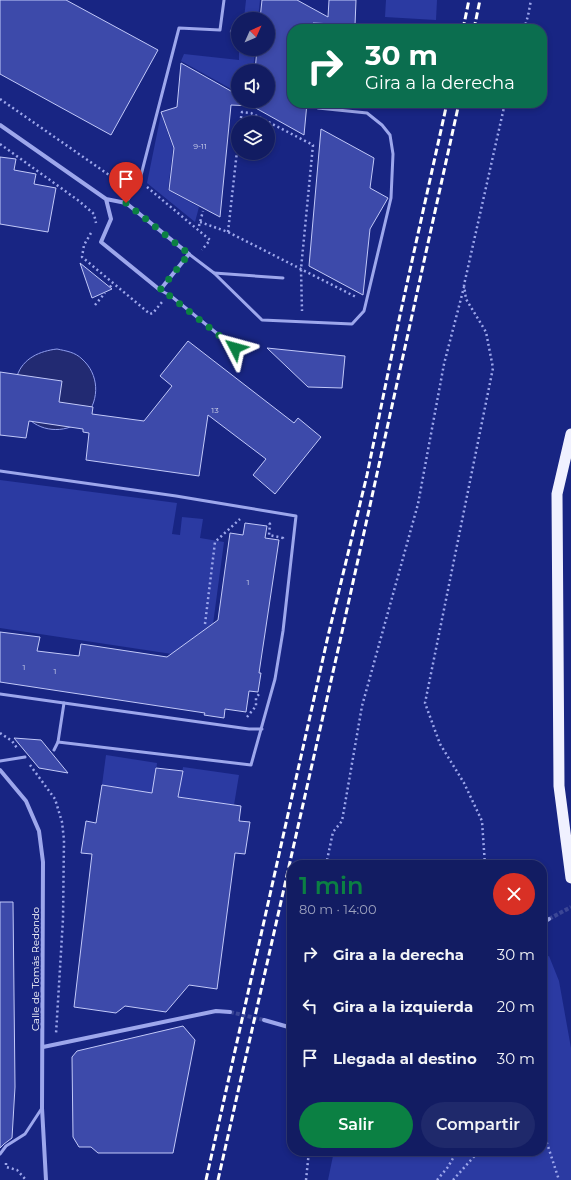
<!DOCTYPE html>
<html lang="es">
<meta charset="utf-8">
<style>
:root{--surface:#121c62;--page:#1f296b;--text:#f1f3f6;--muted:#9ca1be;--line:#313a77;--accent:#0b8043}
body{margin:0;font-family:Montserrat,sans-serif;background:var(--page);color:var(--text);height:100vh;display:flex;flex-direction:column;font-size:15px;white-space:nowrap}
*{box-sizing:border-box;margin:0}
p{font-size:13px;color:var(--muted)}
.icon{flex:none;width:22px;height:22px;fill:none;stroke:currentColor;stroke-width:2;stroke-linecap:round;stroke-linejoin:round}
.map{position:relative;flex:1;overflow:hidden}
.panel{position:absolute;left:287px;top:860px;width:260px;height:296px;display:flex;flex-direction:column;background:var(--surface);border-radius:16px;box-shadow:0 2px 6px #0003,0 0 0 1px var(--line)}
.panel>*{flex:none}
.guide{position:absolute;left:287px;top:24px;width:260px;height:84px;border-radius:16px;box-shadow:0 2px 6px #0003,0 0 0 1px var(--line);background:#0b6e4f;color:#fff;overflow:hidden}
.needle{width:26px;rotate:45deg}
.controls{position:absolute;left:231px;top:12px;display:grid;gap:8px}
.controls a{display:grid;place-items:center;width:44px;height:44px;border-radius:50%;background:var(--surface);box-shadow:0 2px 6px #0003,0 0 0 1px var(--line);font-size:20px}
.pin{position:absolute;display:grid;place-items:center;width:34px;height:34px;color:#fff;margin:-41px -17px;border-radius:50% 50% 50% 0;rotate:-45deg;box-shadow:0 0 4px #0007}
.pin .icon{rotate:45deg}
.me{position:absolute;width:44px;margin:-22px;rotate:309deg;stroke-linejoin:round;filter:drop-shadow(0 0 3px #0008)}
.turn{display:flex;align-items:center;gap:14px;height:84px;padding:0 12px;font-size:18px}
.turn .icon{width:52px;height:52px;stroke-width:2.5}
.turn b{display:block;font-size:28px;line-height:34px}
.round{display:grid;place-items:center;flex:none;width:42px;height:42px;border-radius:21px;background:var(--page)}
.headline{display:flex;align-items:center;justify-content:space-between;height:68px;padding:0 12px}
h1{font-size:24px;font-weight:600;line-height:30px;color:var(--accent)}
.cta{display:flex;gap:8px;margin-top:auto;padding:8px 12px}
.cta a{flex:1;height:46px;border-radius:24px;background:var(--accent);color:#fff;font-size:16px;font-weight:600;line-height:46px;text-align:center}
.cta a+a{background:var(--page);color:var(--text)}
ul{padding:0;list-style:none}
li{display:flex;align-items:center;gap:12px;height:52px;padding:0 12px}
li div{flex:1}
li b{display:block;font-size:15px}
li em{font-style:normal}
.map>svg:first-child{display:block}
.green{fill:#2b3aa2}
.water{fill:#222a72;stroke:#8f9dee}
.building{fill:#3d4aaa;stroke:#c2c9f9}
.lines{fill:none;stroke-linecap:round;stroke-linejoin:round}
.minor-tunnel{stroke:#3b4696;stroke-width:4;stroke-dasharray:4 2;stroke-linecap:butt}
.path{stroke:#9da7ec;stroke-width:2.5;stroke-dasharray:2 3;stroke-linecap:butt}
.service{stroke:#9da7ec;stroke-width:3}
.minor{stroke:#9da7ec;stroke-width:4}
.trunk{stroke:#f0f1ff;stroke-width:11}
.rail{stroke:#fff;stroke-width:3;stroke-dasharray:7 3;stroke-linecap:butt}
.route{stroke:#0b8043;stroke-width:7;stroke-dasharray:0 12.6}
.labels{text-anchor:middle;stroke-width:3;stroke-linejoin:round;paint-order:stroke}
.number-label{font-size:8px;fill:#ced2ea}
.street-label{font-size:10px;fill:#fff;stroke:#182583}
</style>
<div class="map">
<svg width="571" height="1180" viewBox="0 0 571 1180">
<rect width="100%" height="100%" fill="#182583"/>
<g class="green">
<path d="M246,0H260L258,19H244Z"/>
<path d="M386,0H437L436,20L385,17Z"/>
<path d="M239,49H255L253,71H238V91L233,90L181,61L184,54L239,60Z"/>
<path d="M161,114L173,148L168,190L199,207L195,222L147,183Z"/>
<path d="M0,480L177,503L172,534L180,535L182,517L203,519L200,538L224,542L213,624L172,654L0,628Z"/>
<path d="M106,755L157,763L153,793L102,785Z"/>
<path d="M183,767L239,775L234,805L179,797Z"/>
<path d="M549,956L559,981L571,1048V1180H328L334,1151H542V958Z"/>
</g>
<path class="water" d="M57,349C66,351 75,352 82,359C99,374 100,399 86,416C73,432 47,434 31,421C29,419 26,417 25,415C23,410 22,402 21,397C20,391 16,382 17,376C23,358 40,351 57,349Z"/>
<g class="building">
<path d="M0,0H66L158,50L111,135L0,74Z"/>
<path d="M262,0H297L328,17L329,0H356L355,25L313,23L312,29H292V103H307L304,135L252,106L231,105L220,217L169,190L174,148L161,112L177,107L181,63L238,95V101H268V71H255L257,49H268V19H260Z"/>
<path d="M321,129L374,158L370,188L388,198L370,229L363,295L309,266Z"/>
<path d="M0,157L16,159L14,170L36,174L34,184L56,188L48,232L0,224Z"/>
<path d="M80,263L112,289L92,298Z"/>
<path d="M188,341L294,423L298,418L321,437L275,494L253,475L266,459L208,415L199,476L86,460L89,433L83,432V429L29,421L26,438L0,435V372L62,381L59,402L93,407L92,414L144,421L172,386L160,376Z"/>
<path d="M267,348L345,356L342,388L308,387Z"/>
<path d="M245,523L267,526L265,538L279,540L259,673H261L258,692L249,691L246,712L225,709L224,718L204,715L205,713L0,682V632L40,637L37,651L79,656L81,644L167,657L218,620L230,533L243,535Z"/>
<path d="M14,738L41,740L68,773L39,768Z"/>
<path d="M156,768L183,771L178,797L241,806L239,821L250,822L245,854L235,853L217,989L189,985L166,1012L125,1006L116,1013L74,1007L92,854L81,853L86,821L96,823L102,785L152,793Z"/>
<path d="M0,902H13L15,1087L12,1138L4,1144L0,1148Z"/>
<path d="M183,1026L195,1040L173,1153H98L91,1147H79L73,1137L72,1057L77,1051Z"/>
</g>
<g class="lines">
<g class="minor-tunnel">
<path d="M549,919L571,907"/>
<path d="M230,1012L264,1020"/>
</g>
<g class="path">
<path d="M524,29L528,16L531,0"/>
<path d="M230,31L238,32"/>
<path d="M0,99L122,184L128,175"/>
<path d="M240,123L242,112L251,113L313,145L301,269L302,311"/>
<path d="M0,144L79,201L94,214L96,223"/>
<path d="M147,187L210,240L202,250"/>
<path d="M200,222L228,232L356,297"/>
<path d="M199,226L203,211"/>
<path d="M228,232L238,142"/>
<path d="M91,233L84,245L82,257L150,314L153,313L162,302"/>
<path d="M110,287L113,283"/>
<path d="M95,305L105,293"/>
<path d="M269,523L270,524L269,535L283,538L282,540"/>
<path d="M205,624L215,542L240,519"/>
<path d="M247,717L256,706V698L259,694"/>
<path d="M0,733L12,741L17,748"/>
<path d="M30,765L55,799L62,822L64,840L63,919L56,1034"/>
<path d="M326,865L333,832L342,821L362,706L418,504L444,364L464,287"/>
<path d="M485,865L482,821L464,783L440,744L425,703L493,368L486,332L466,299L464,285L505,103"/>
<path d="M542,1128L559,1180"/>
<path d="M6,1163V1167L17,1170L26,1180"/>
<path d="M306,1180L309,1151"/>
<path d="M437,1180L448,1167L457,1151"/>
<path d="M453,1180L479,1151"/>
</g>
<g class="service">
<path d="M126,203L140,179L179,28L220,30L224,0"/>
<path d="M189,254L214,273L262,320L352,324L364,311L391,198L393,154L390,135L382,125L367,113L318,108"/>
<path d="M214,273L283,278"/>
<path d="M160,290L171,296L235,348"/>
<path d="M0,471L176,496L296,516L283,631L275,679L251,765L58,742"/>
<path d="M0,694L64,703"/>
<path d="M54,750L58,742L64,703L249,729H262"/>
<path d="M0,761L25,757"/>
<path d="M0,1154L6,1146L25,1134L42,1108"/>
</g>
<g class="minor">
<path d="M0,125L106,199L126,203L189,254L160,290L101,242L111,219L106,199"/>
<path d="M0,770L26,801L39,831L43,862L42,1108L46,1180"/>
<path d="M542,923L549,919"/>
<path d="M264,1020L292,1028"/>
<path d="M43,1047L216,1011L230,1012"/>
</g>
<path class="trunk" d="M571,434L557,494L559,786L571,878"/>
<g class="rail">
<path d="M463,29L469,0"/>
<path d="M474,29L480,0"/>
<path d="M206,1180L328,636L367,475L400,315L447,103"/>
<path d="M218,1180L340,641L459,103"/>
</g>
</g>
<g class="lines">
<path class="route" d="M126,203L189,254L160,290L170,296L235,348"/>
</g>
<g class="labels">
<g class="number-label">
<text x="200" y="149">9-11</text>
<text x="215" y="413">13</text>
<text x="248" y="585">1</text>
<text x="24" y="670">1</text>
<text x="55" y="674">1</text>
</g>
<g class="street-label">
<text transform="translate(35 969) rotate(-90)" y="4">Calle de Tomás Redondo</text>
</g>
</g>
</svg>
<div class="controls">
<a><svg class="needle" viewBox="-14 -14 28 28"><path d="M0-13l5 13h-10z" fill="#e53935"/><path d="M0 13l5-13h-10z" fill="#9ca1be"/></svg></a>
<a><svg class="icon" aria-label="sound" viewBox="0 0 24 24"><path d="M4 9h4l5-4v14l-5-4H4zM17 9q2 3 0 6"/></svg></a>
<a><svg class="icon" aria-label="layers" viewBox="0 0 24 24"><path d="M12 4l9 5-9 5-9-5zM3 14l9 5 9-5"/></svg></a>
</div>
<div class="pin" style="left:126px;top:203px;background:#d93025"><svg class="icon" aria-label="arrive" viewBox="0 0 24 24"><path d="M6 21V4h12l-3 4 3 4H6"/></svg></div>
<svg class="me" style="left:235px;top:348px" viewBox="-20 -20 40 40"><path d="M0-17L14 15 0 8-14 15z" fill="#0b8043" stroke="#fff" stroke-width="4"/></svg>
<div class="guide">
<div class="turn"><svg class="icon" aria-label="right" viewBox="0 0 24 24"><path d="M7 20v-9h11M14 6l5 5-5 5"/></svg><div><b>30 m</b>Gira a la derecha</div></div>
</div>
<section class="panel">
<div class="headline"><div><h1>1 min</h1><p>80 m · 14:00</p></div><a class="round" style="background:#d93025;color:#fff"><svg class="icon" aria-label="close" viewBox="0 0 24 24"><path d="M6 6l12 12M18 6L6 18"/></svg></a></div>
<ul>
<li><svg class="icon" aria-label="right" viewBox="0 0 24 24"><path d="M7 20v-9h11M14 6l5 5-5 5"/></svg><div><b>Gira a la derecha</b></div><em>30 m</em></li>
<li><svg class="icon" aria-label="left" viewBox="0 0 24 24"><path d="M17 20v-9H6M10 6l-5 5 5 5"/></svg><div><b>Gira a la izquierda</b></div><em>20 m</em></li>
<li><svg class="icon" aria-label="arrive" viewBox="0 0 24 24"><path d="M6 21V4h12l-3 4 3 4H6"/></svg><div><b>Llegada al destino</b></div><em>30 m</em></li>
</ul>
<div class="cta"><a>Salir</a><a>Compartir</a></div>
</section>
</div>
